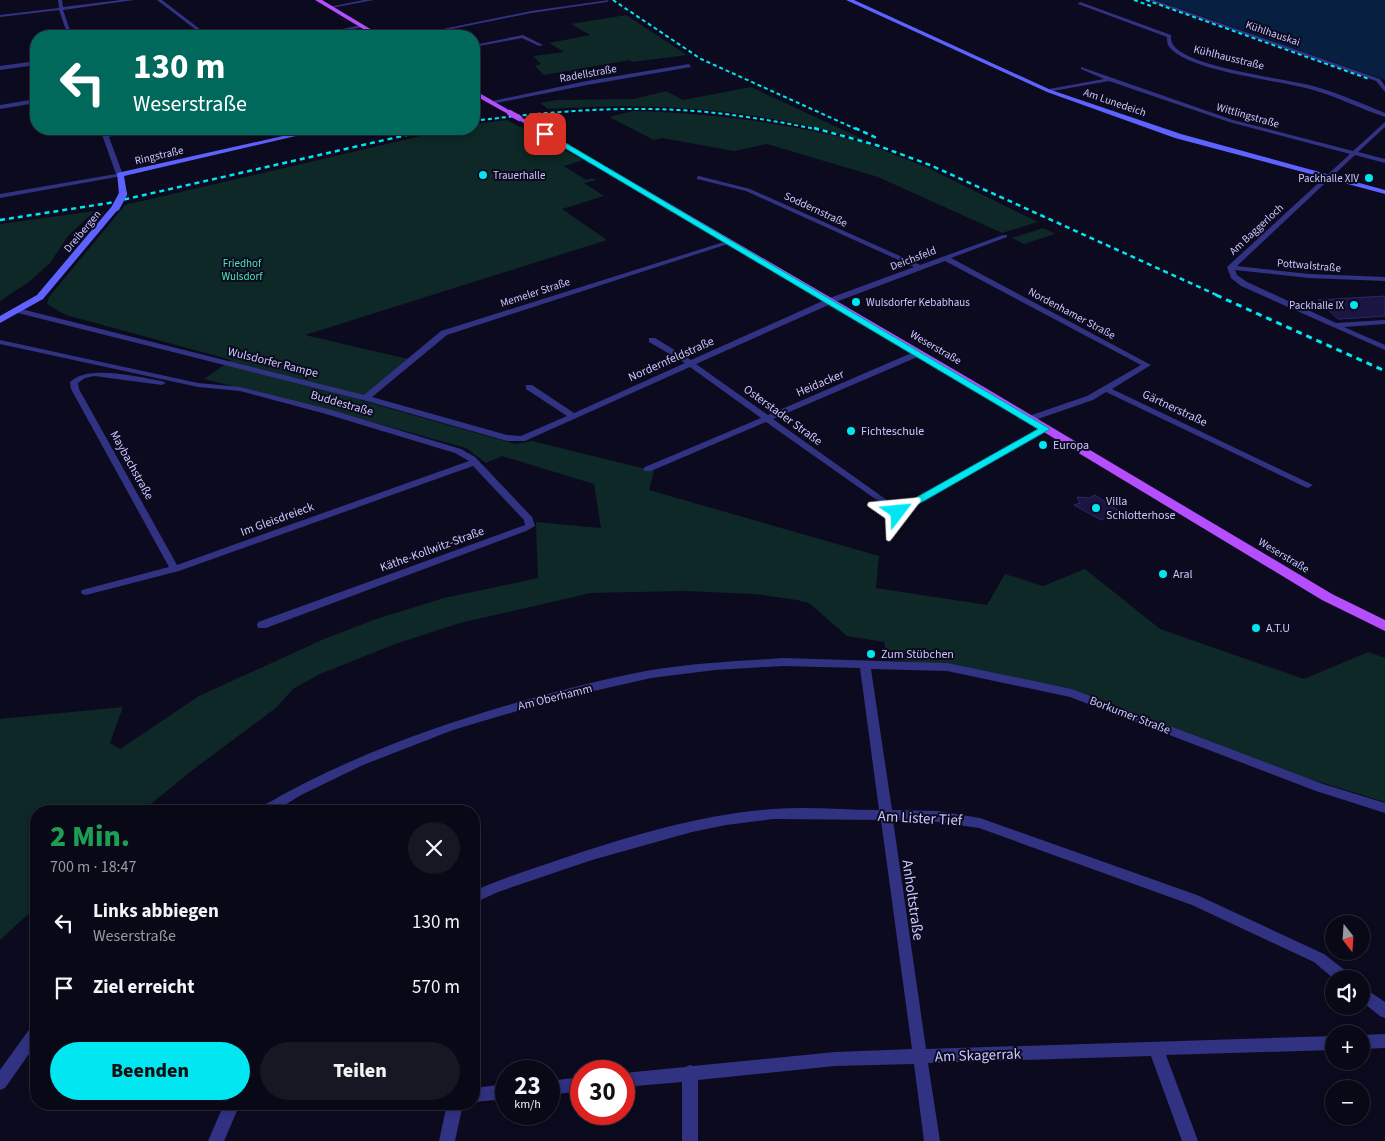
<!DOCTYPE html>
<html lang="de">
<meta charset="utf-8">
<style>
:root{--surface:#090816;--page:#171623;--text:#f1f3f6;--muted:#999aa1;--line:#292935;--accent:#00e7f2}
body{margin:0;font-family:"Source Sans 3",sans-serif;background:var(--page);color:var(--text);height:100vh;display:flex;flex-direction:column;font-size:19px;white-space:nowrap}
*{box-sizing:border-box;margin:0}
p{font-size:16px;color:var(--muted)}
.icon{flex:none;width:28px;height:28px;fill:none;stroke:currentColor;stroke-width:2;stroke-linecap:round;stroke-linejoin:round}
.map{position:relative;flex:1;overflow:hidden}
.panel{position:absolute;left:30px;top:805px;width:450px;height:305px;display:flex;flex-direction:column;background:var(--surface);border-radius:20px;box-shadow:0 2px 8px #0003,0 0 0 1px var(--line)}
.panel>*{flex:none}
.hud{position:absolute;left:30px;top:30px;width:450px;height:105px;border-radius:20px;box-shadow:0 2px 8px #0003,0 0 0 1px var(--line);background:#00695c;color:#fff;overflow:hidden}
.needle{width:32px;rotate:163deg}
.tools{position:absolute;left:1325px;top:915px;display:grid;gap:10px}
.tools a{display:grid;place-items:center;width:45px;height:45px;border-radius:50%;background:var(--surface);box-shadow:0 2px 8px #0003,0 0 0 1px var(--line);font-size:25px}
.speed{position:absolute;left:495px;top:1060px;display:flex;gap:10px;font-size:25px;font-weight:700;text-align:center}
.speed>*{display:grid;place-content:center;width:65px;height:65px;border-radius:50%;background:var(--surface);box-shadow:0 2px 8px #0003,0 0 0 1px var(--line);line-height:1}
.speed small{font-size:12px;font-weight:400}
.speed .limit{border:8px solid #d22;background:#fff;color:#111}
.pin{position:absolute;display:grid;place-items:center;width:42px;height:42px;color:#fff;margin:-21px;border-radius:10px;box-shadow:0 2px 8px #0006}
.me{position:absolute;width:55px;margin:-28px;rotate:61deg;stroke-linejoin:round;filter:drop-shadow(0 0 4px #0008)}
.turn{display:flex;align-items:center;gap:18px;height:105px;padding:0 20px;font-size:22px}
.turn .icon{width:65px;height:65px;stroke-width:2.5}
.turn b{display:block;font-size:35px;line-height:42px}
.round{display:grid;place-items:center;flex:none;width:52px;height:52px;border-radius:26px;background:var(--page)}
.overview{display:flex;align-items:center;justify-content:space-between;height:85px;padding:0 20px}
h1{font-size:30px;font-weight:800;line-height:38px;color:#1e9e55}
.button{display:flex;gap:10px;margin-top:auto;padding:10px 20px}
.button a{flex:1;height:58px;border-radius:30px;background:var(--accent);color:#111;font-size:20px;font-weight:800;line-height:58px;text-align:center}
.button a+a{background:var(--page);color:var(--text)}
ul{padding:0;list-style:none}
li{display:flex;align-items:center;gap:15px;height:65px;padding:0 20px}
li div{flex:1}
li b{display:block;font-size:19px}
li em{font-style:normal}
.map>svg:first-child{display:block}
.green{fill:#0d2826}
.water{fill:#071f40}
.building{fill:#1b1541;stroke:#2f256e}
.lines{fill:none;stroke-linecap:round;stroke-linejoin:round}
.street{fill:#313281;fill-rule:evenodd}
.secondary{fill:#5e62ff;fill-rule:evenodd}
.primary{fill:#b44eff;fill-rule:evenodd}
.rail-far2{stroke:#00e7f2;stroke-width:2;stroke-dasharray:4 3;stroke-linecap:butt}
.rail-far1{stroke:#00e7f2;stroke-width:2.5;stroke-dasharray:5 4;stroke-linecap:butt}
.rail{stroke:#00e7f2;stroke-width:3;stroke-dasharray:6 5;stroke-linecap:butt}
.secondary-bridge{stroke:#5e62ff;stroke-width:8}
.primary-bridge{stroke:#b44eff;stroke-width:6}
.route{fill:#00e7f2;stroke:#00969d}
.poi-dot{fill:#00e7f2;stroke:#0c0a1e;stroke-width:2}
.labels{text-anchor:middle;stroke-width:4;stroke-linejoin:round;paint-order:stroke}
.far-street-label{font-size:11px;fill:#cbc7ff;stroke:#0c0a1e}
.far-poi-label{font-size:11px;fill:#cbc7ff;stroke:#0c0a1e;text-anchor:start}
.far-park-label{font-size:11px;fill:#4ae8b8;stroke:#0c0a1e}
.street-label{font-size:12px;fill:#cbc7ff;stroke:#0c0a1e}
.poi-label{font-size:12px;fill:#cbc7ff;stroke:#0c0a1e;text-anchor:start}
.near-street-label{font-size:15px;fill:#cbc7ff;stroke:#0c0a1e}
</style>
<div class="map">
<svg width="1385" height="1141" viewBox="0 0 1385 1141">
<rect width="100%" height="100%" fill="#0c0a1e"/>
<g class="green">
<path d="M626,15L687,55L632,62L630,60L544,75L535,66L541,64L533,56L564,52L549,43L590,35L571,24Z"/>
<path d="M751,87L869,142C760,109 661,101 548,109L540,103L557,100L634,99L666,91L683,100Z"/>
<path d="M633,111C716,113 791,124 870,144L869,145L926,167L1038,222L1002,233L878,177L767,144L734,151L662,138L654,140L609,117Z"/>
<path d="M507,120L583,160L564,166L586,180L592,178L596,180L584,183L604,196L562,209L607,240L305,335L408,359L360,400L515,444L532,441L654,471L649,490L879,556L876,588L987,605L1005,574L1043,586L1085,569L1160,629L1304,679L1368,652L1385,658V802L1297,775L1072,689L945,664L888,660L884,642L847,636L809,603L797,600L755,594L684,591L591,593L460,623L395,644L320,674L293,689L277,707L194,769L142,811H36V907L0,940V719L123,707L110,743L120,749L199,696L324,639L376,619L444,598L538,578L536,522L601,528L594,484L502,456L486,463L466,448L329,410L204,379L231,360L66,315L47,304L49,297L125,205L425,135L452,129H474V124Z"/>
<path d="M95,211L68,236L50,263L30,281L0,301V224Z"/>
<path d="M1043,228L1055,234L1024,244L1012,238Z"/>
</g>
<path class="water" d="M1156,0H1385V80Z"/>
<g class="building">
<path d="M1385,296V316L1357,318L1338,319L1318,300Z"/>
<path d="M1095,495L1119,511L1101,520L1074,505L1080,503L1077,497L1089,498Z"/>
</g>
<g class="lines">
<g class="street">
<path d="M58,0H62L63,7L121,0H134L63,10L72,36H68L59,10L0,17V15L59,8Z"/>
<path d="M157,0H162L209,36H204Z"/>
<path d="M364,0H374L331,8L329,7Z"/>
<path d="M609,0L607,2L531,13L417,36H409L531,11Z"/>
<path d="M1148,0H1154L1380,79L1385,86V92L1376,81Z"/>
<path d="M1080,2L1171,35C1171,38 1171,43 1174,46C1192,68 1282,78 1313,86C1338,93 1361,103 1385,113V117C1361,109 1338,97 1313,90C1279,80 1192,72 1170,48C1167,44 1167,41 1167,37L1078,4Z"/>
<path d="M362,25L364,27L315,36H307Z"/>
<path d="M523,35L543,45L539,46L522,38L474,47V45Z"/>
<path d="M36,61V65L0,70V66Z"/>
<path d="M689,64L691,67L587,85L491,104L488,102L587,81Z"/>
<path d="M1081,67L1233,120L1353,151L1385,122V127L1358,152L1385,159V163L1355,155L1237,266L1309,274L1385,277V281L1309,278L1235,270L1237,275L1247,282L1336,323L1385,320V324L1344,327L1385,345V350L1241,286L1231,278L1227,267L1350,154L1229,122L1109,81L1047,92L1046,91L1049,89L1104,79L1081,69Z"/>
<path d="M36,99V103L0,109V105Z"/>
<path d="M100,129H106L108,134L133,129H143L109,137L123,175L122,176L0,198V194L116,174Z"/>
<path d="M291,129H297L303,134L298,135Z"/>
<path d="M699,176L750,189L920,265L1003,235H1007V237L951,258L1151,365L1112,389L1313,485L1308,488L1305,487L1106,392L1093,400L1032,421H1026V417L1087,396L1141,365L945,261L833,303L696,364L768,415L916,351H922V355L773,419L898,508L1043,427L1046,426L1050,429L898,515L766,422L651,471H645L643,469L645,467L761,418L690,367L525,441H507L363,400L14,312L13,310L17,308L364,395L441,331L727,241H731V243L447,335L372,397L507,435L521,436L567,416L526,389V385H532L574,413L685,363L649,342V338H655L691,360L827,299L914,267L746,191L697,179V177Z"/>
<path d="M0,340L198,383L240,387L332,410L461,449L475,457L532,517L535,526L526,531L266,628H258L257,625L258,622L525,525L524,520L473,466L179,571L86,595L82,594L81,592L82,590L169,567L71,389L70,382C88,364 138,377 162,381L166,383L162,385L94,376L85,378L78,383L79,389L177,565L469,461L455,453L326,414L240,391L198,387L0,344Z"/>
<path d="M783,658L947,663L1072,689L1323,784L1385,803V813L1316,791L1070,697L947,671L871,669L892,810L938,811L980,818L1197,895L1324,954L1350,974L1352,979H1334L1314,962L1192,905L979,828L938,822L893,820L926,1049L1334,1036V1050L1166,1055L1198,1141H1182L1151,1056L928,1063L940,1141H924L914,1064L835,1066L698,1080V1141H682V1082L624,1087V1073L685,1067L690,1065L693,1066L835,1052L912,1049L881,820L773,819L726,825L692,832L592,860L498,892L474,903V891C505,877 538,867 570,856C636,834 704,814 773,809C808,806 844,810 879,810L860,668L783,666L715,670L651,678L554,700L453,730L363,765L301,795L275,811H259L261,807C341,760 429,728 519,702C562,690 607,678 651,670C695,663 739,661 783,658Z"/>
<path d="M1361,986L1385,1002V1018L1380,1016L1361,1001Z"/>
<path d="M36,1025V1044L5,1088L0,1090V1070L31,1027Z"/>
<path d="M1385,1034V1048L1361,1049V1035Z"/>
<path d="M581,1077V1091L549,1095V1081Z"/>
<path d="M506,1084V1099L474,1102V1088Z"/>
<path d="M224,1104H240L224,1141H208Z"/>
<path d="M447,1104H463L455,1141H439Z"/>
</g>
<g class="secondary">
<path d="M846,0H854L1051,90L1181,134L1385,190V194L1175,138L1047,92Z"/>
<path d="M314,129H326L124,176L127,194L123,196L119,194L117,173Z"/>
<path d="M113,205L120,207L43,299L0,323V316L37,295Z"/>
</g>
<g class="primary">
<path d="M315,0H322L382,36H375Z"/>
<path d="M474,90L512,112L513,113L508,114L474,95Z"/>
<path d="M519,116L984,387L1332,594L1385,620V631L1322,600L976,391L517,119V117Z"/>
</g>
<g class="rail-far2">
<path d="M613,0L701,59L858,130"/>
<path d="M1134,0L1151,6"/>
<path d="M1146,0L1369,79"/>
<path d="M474,121C551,111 629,105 707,112C745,116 782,122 820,130"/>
<path d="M430,130L433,129"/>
</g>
<g class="rail-far1">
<path d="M814,128L876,145L930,165L1219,296"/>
<path d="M855,128L879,139"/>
<path d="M0,220L109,203L433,129"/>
</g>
<path class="rail" d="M1216,295L1385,371"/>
<path class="secondary-bridge" d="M116,207L123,194"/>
<path class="primary-bridge" d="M510,113L519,118"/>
</g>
<path class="route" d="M543,132H547L1050,429L901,514H894L892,512L894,510L1038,429L543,135Z"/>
<g class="poi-dot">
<circle cx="483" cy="175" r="5"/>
<circle cx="1369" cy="178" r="5"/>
<circle cx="856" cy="302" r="5"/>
<circle cx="1354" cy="305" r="5"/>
<circle cx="851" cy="431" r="5"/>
<circle cx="1043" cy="445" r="5"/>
<circle cx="1096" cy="508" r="5"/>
<circle cx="1163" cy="574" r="5"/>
<circle cx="1256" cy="628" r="5"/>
<circle cx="871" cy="654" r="5"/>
</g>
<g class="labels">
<g class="far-street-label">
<text transform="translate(1273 33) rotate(19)" y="4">Kühlhauskai</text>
<text transform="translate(1229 57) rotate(14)" y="4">Kühlhausstraße</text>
<text transform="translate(588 73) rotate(-10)" y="4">Radellstraße</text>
<text transform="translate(1115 102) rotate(19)" y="4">Am Lunedeich</text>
<text transform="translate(1248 115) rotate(16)" y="4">Wittlingstraße</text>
<text transform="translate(159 155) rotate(-13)" y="4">Ringstraße</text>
<text transform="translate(816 209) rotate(25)" y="4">Soddernstraße</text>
<text transform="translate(1256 229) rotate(-43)" y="4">Am Baggerloch</text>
<text transform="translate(82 231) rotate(-50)" y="4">Dreibergen</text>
<text transform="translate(913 258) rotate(-21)" y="4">Deichsfeld</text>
<text transform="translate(1309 265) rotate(5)" y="4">Pottwalstraße</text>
<text transform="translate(535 292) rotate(-18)" y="4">Memeler Straße</text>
<text transform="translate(1072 313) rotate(28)" y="4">Nordenhamer Straße</text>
<text transform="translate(936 347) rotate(30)" y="4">Weserstraße</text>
<text transform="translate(1284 555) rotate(31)" y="4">Weserstraße</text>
</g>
<g class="far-poi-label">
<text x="493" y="179">Trauerhalle</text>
<text x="1359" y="182" text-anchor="end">Packhalle XIV</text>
<text x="866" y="306">Wulsdorfer Kebabhaus</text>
<text x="1344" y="309" text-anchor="end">Packhalle IX</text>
</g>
<g class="far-park-label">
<text x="242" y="267">Friedhof<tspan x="242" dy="13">Wulsdorf</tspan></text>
</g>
<g class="street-label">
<text transform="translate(671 359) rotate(-24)" y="4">Nordernfeldstraße</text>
<text transform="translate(273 362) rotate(14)" y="4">Wulsdorfer Rampe</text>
<text transform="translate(820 383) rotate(-23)" y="4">Heidacker</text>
<text transform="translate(342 403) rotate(16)" y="4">Buddestraße</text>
<text transform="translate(1175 408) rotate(25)" y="4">Gärtnerstraße</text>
<text transform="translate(783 415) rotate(36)" y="4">Osterstader Straße</text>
<text transform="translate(132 465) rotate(61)" y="4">Maybachstraße</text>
<text transform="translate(277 519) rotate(-20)" y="4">Im Gleisdreieck</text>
<text transform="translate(432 549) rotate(-20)" y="4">Käthe-Kollwitz-Straße</text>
<text transform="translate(555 697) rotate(-14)" y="4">Am Oberhamm</text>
<text transform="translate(1130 715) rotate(21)" y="4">Borkumer Straße</text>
</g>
<g class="poi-label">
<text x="861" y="435">Fichteschule</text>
<text x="1053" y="449">Europa</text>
<text x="1106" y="505">Villa<tspan x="1106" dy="14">Schlotterhose</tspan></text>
<text x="1173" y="578">Aral</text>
<text x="1266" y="632">A.T.U</text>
<text x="881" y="658">Zum Stübchen</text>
</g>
<g class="near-street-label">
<text transform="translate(920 818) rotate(3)" y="5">Am Lister Tief</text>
<text transform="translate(913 900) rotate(82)" y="5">Anholtstraße</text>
<text transform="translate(978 1055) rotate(-2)" y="5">Am Skagerrak</text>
</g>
</g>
</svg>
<div class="tools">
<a><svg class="needle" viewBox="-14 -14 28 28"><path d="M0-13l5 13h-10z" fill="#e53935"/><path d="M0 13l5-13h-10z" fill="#999aa1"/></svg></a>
<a><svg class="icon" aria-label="sound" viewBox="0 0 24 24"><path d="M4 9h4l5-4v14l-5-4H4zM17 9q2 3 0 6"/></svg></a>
<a>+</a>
<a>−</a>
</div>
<div class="speed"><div>23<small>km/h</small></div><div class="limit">30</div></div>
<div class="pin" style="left:545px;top:134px;background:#d93025"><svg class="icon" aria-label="arrive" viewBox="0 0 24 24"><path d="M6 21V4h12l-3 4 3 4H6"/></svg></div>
<svg class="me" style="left:898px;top:512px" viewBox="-20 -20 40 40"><path d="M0-17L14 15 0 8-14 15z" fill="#00e7f2" stroke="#fff" stroke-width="4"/></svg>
<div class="hud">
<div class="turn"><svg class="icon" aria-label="left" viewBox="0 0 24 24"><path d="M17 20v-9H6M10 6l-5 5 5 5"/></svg><div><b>130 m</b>Weserstraße</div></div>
</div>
<section class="panel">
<div class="overview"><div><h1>2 Min.</h1><p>700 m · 18:47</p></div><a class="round"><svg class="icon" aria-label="close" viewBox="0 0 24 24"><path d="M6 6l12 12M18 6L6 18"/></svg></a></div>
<ul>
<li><svg class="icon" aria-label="left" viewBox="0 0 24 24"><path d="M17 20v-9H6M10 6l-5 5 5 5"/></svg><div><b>Links abbiegen</b><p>Weserstraße</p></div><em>130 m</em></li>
<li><svg class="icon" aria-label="arrive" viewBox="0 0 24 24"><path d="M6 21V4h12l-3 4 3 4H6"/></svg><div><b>Ziel erreicht</b></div><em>570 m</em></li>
</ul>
<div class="button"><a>Beenden</a><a>Teilen</a></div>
</section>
</div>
